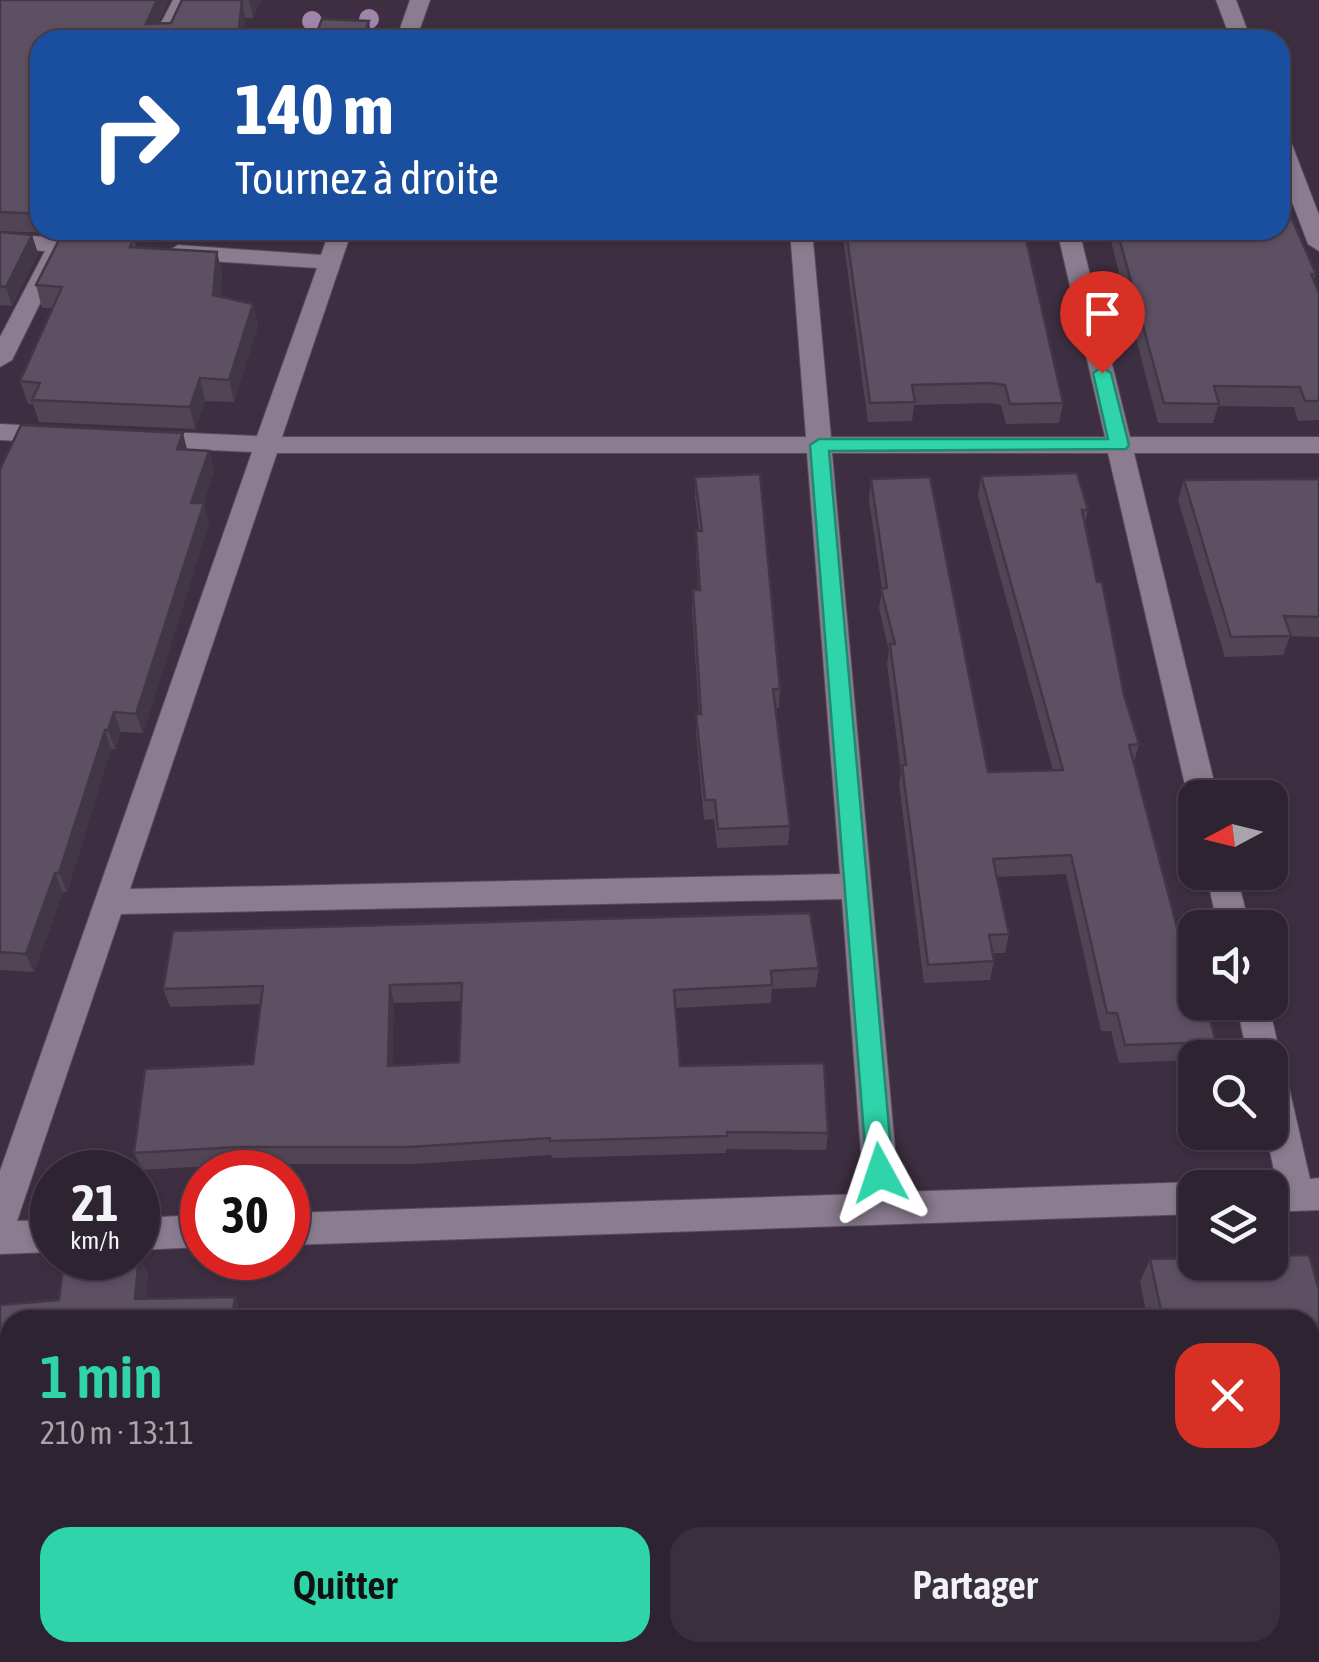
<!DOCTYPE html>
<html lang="fr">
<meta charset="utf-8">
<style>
:root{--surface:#2e2331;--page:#3a2f3d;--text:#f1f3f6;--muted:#a7a4ab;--line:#49404d;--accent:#30d4aa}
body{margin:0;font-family:"Asap Condensed",sans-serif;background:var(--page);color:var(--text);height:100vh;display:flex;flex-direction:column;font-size:38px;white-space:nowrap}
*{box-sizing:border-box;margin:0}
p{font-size:32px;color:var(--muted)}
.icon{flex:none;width:55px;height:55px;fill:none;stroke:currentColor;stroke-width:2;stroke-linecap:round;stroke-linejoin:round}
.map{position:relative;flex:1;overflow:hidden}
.details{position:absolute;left:0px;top:1310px;width:1320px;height:352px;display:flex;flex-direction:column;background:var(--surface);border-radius:30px 30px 0 0;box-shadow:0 2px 8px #0004,0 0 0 2px var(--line)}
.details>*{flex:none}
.top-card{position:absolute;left:30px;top:30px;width:1260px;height:210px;border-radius:30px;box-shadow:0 2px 8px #0004,0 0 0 2px var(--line);background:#1a4fa0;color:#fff;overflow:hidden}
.needle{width:65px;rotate:263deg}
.tools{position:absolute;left:1178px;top:780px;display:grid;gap:20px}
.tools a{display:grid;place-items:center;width:110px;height:110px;border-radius:20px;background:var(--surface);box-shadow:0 2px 8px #0004,0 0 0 2px var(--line);font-size:50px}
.speed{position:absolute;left:30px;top:1150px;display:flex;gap:20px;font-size:50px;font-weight:700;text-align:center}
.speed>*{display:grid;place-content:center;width:130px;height:130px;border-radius:50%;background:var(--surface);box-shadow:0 2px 8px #0004,0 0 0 2px var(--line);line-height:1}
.speed small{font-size:25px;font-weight:400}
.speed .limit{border:15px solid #d22;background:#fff;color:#111}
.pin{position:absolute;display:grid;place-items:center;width:85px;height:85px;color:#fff;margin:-102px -42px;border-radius:50% 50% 50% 0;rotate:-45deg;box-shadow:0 0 10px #0007}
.pin .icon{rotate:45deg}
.me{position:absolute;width:110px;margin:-55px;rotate:355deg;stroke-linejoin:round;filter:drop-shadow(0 0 8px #0008)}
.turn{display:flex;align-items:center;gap:35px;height:210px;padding:0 40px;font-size:45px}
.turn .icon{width:130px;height:130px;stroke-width:2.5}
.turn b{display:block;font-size:70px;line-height:85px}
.round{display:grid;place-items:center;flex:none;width:105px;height:105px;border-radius:30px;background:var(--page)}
.summary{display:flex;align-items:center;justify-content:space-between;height:170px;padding:0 40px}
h1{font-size:60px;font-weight:600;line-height:75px;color:var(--accent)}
.primary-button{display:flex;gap:20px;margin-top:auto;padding:20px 40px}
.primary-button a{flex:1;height:115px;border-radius:30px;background:var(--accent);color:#111;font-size:40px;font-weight:600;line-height:115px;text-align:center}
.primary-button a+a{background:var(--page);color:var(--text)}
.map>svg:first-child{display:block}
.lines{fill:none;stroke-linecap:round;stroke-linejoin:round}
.street-casing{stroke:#584d5c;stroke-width:2}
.street{fill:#8b7c90;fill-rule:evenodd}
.tree{fill:#a085a8}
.wall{fill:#514555;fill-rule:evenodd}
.shaded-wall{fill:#423845}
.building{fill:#5e5063;stroke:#423845;stroke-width:2.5;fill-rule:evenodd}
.route{fill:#30d4aa;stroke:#1f8a6e;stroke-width:2.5}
</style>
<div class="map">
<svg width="1319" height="1662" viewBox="0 0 1319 1662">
<rect width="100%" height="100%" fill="#3d2f41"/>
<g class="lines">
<defs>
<g id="street">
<path d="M173,0H193L172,40H152Z"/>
<path d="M410,0H430L416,40H396Z"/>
<path d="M1216,0H1236L1251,40H1231Z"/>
<path d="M1280,136L1291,142L1319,215V251L1308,244L1280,170Z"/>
<path d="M330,230H352L282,437H806L790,230H812L831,437H1105L1057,230H1079L1130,437H1319V453H1134L1218,798H1195V807L1188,798L1108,453H832L899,1192L1195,1182L1208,1188H1195V1214L288,1245V1213L864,1194L842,899L121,914L17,1221L52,1220V1252L0,1254V1171L252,452L143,447L131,439L143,431L257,436L317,268L178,259L167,252L178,245L321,255ZM277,453H807L840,874L130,889Z"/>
<path d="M0,234L97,240L108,247L97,254L62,252L64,255L12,360L0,367V337L45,251L0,248Z"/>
<path d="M0,424L57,427L69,435L57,443L0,440Z"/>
<path d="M1206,872H1236L1250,928H1218Z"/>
<path d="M1236,1002H1268L1281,1058L1277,1067L1287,1079L1310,1179L1319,1178V1210L1270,1212V1188H1257L1276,1180L1266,1132H1270V1058H1248Z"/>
<path d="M202,1215V1247L138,1250V1218Z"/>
</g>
</defs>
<use href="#street" class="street-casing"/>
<use href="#street" class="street"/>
</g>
<g class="tree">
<circle cx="369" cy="19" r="10"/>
<circle cx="312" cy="21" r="10"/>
</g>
<g class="wall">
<path d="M0,0H169L158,24L171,23L182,0H261L253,18H245L243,40H40V230H52L49,233L0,231Z"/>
<path d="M77,230H154L149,240L134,239L136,247L217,252L222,274L220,296L253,304L258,326L234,402L205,401L195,429L39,422L33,404H28L20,381L53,308H42L36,285L78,235Z"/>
<path d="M842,230H1024L1063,403L1059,423L1006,424L1001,405L988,403L914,405L912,421L868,422Z"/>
<path d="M1108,230H1280L1316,274L1314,280L1319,293V420L1298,421L1294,407L1218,406L1213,423H1158Z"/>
<path d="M0,232L32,235L38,254L12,306L0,305Z"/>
<path d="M187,450L209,451L214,471L203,503L209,523L143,733L121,732L115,749H111L67,892H63L34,972L0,970V469Z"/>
<path d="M981,476L1088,510L1085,523L1097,582L1124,695L1139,744L1134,762L1192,984L1216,1042L1209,1058H1195V1060L1119,1063L1111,1031H1101L1066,874L997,877L1009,934L1005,953H992L994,961L990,980L924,983L899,784L901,772L887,664L889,651L879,608L882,589L869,499L871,479L988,772L1053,770L978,496Z"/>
<path d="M695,477L780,689L779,708H775L790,826L788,845L717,848L714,819L704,820L696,733V714H699L692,610L693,590H698L696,551V531H699L695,497Z"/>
<path d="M1319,479V637L1290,636L1283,655L1225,657L1178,500L1184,480Z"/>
<path d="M819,968L816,987L772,989L771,1003L675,1008L680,1066L828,1133L826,1150L726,1149V1153L552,1158L551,1155L414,1164H243L142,1170L134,1153L253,1064L261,1004L170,1007L163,989ZM461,1001L459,1062L392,1066L394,1003Z"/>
<path d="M1150,1259L1319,1290V1387H1310V1320H1148L1140,1282Z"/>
<path d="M148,1273L146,1299L235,1297L242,1316L10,1320V1362L0,1363V1305L59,1300Z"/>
<path d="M10,1652H537V1662H0Z"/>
<path d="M1024,1652H1073L1075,1660L1216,1662H1020Z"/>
</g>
<g class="shaded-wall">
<path d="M157,0H169L151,40L146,24Z"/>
<path d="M242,0L245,18L243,40H239Z"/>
<path d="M249,0H261L253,18Z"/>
<path d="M369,21L372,40H362Z"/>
<path d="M147,230H154L149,240Z"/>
<path d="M32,235L38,254L12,306L6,287Z"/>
<path d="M217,252L222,274L218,318L213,295Z"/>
<path d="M253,304L258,326L234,402L229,380Z"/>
<path d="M200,378L205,401L195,429L190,407Z"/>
<path d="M183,433L188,453L177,449Z"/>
<path d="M209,451L214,471L196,523L191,503Z"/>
<path d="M204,503L209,523L143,733L136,714Z"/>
<path d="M114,712L121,732L115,749L108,730Z"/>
<path d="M105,730L111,749L67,892L59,873Z"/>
<path d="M55,873L63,892L34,972L26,954Z"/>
<path d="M390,985L394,1003L392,1084L388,1066Z"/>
<path d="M139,1254L148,1273L144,1318L135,1299Z"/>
<path d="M235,1297L242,1316V1320H232Z"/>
</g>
<g class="building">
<path d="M0,0H157L146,24L171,23L182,0H242L238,36L220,38L219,40H40V214L0,212Z"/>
<path d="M322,19L369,21L362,40H314Z"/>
<path d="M1280,192L1316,274H1311L1319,293V401H1305L1300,387L1214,386L1219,404L1164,403L1117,230H1280Z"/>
<path d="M846,230H1024L1063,403L1010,404L1005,385L991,383L912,385L915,402L870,403Z"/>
<path d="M0,232L32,235L6,287L0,286Z"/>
<path d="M62,234L134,238L130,247L217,252L213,295L253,304L229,380L200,378L190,407L32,400L40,383L20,381L62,287L36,285Z"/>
<path d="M21,425L183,433L177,449L209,451L191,503H204L136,714L114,712L108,730H105L59,873H55L26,954L0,952V469Z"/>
<path d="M1077,473L1088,510H1082L1097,582H1102L1124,695L1139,744L1129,745L1192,984H1195V1002H1205L1216,1042L1125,1045L1117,1013H1107L1071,855L993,859L1009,934L989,935L994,961L928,965L902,765H906L890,644H895L881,589L887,588L871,479L930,477L988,772L1063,770L981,476Z"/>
<path d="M760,474L780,689H773L790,826L718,829L715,800H705L696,714H701L693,590H700L696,531H702L695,477Z"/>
<path d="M1319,479V617L1284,616L1291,636L1231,637L1184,480Z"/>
<path d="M810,913L819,968L771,971L772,985L674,990L680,1066L824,1063L828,1133L727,1132V1136L550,1141V1138L410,1147H238L134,1153L145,1069L253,1064L263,986L163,989L173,931ZM462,983L459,1062L388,1066L390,985Z"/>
<path d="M138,1254H139L135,1299L235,1297L232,1320H10V1342L0,1343V1305L59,1300L64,1260L96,1258H138Z"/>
<path d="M1309,1255L1319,1290V1366H1310V1320H1163L1150,1259L1195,1258V1262H1270V1256Z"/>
<path d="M406,1316V1320H338Z"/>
<path d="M10,1445V1652H534L535,1662H292L293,1659L142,1662H0V1446Z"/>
<path d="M1027,1652H1073L1075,1660L1214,1653L1216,1662H1028Z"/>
</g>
<path class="route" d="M1102,367L1111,373L1129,445L1126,449L829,451L893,1173L889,1181L880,1185L871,1181L867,1173L810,445L819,439H1108L1093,373Z"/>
</svg>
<div class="tools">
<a><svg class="needle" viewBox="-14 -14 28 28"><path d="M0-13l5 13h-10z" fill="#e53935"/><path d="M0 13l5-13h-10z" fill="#a7a4ab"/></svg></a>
<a><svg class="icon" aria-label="sound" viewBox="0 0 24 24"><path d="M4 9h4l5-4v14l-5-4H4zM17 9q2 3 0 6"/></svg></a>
<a><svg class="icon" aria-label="search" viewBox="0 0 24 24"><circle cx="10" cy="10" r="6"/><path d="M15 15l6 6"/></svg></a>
<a><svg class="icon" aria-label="layers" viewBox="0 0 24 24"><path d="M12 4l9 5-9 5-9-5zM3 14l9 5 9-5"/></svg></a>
</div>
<div class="speed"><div>21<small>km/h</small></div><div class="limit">30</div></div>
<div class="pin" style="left:1102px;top:373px;background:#d93025"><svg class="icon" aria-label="arrive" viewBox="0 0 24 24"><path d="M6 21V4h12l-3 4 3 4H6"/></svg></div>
<svg class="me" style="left:880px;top:1173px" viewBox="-20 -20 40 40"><path d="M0-17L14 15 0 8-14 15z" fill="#30d4aa" stroke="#fff" stroke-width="4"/></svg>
<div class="top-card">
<div class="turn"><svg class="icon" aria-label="right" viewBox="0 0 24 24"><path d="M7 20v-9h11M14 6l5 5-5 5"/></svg><div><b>140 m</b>Tournez à droite</div></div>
</div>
<section class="details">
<div class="summary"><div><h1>1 min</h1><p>210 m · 13:11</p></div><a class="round" style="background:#d93025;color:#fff"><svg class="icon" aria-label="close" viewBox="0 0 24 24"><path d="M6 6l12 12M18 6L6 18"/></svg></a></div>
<div class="primary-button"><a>Quitter</a><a>Partager</a></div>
</section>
</div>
